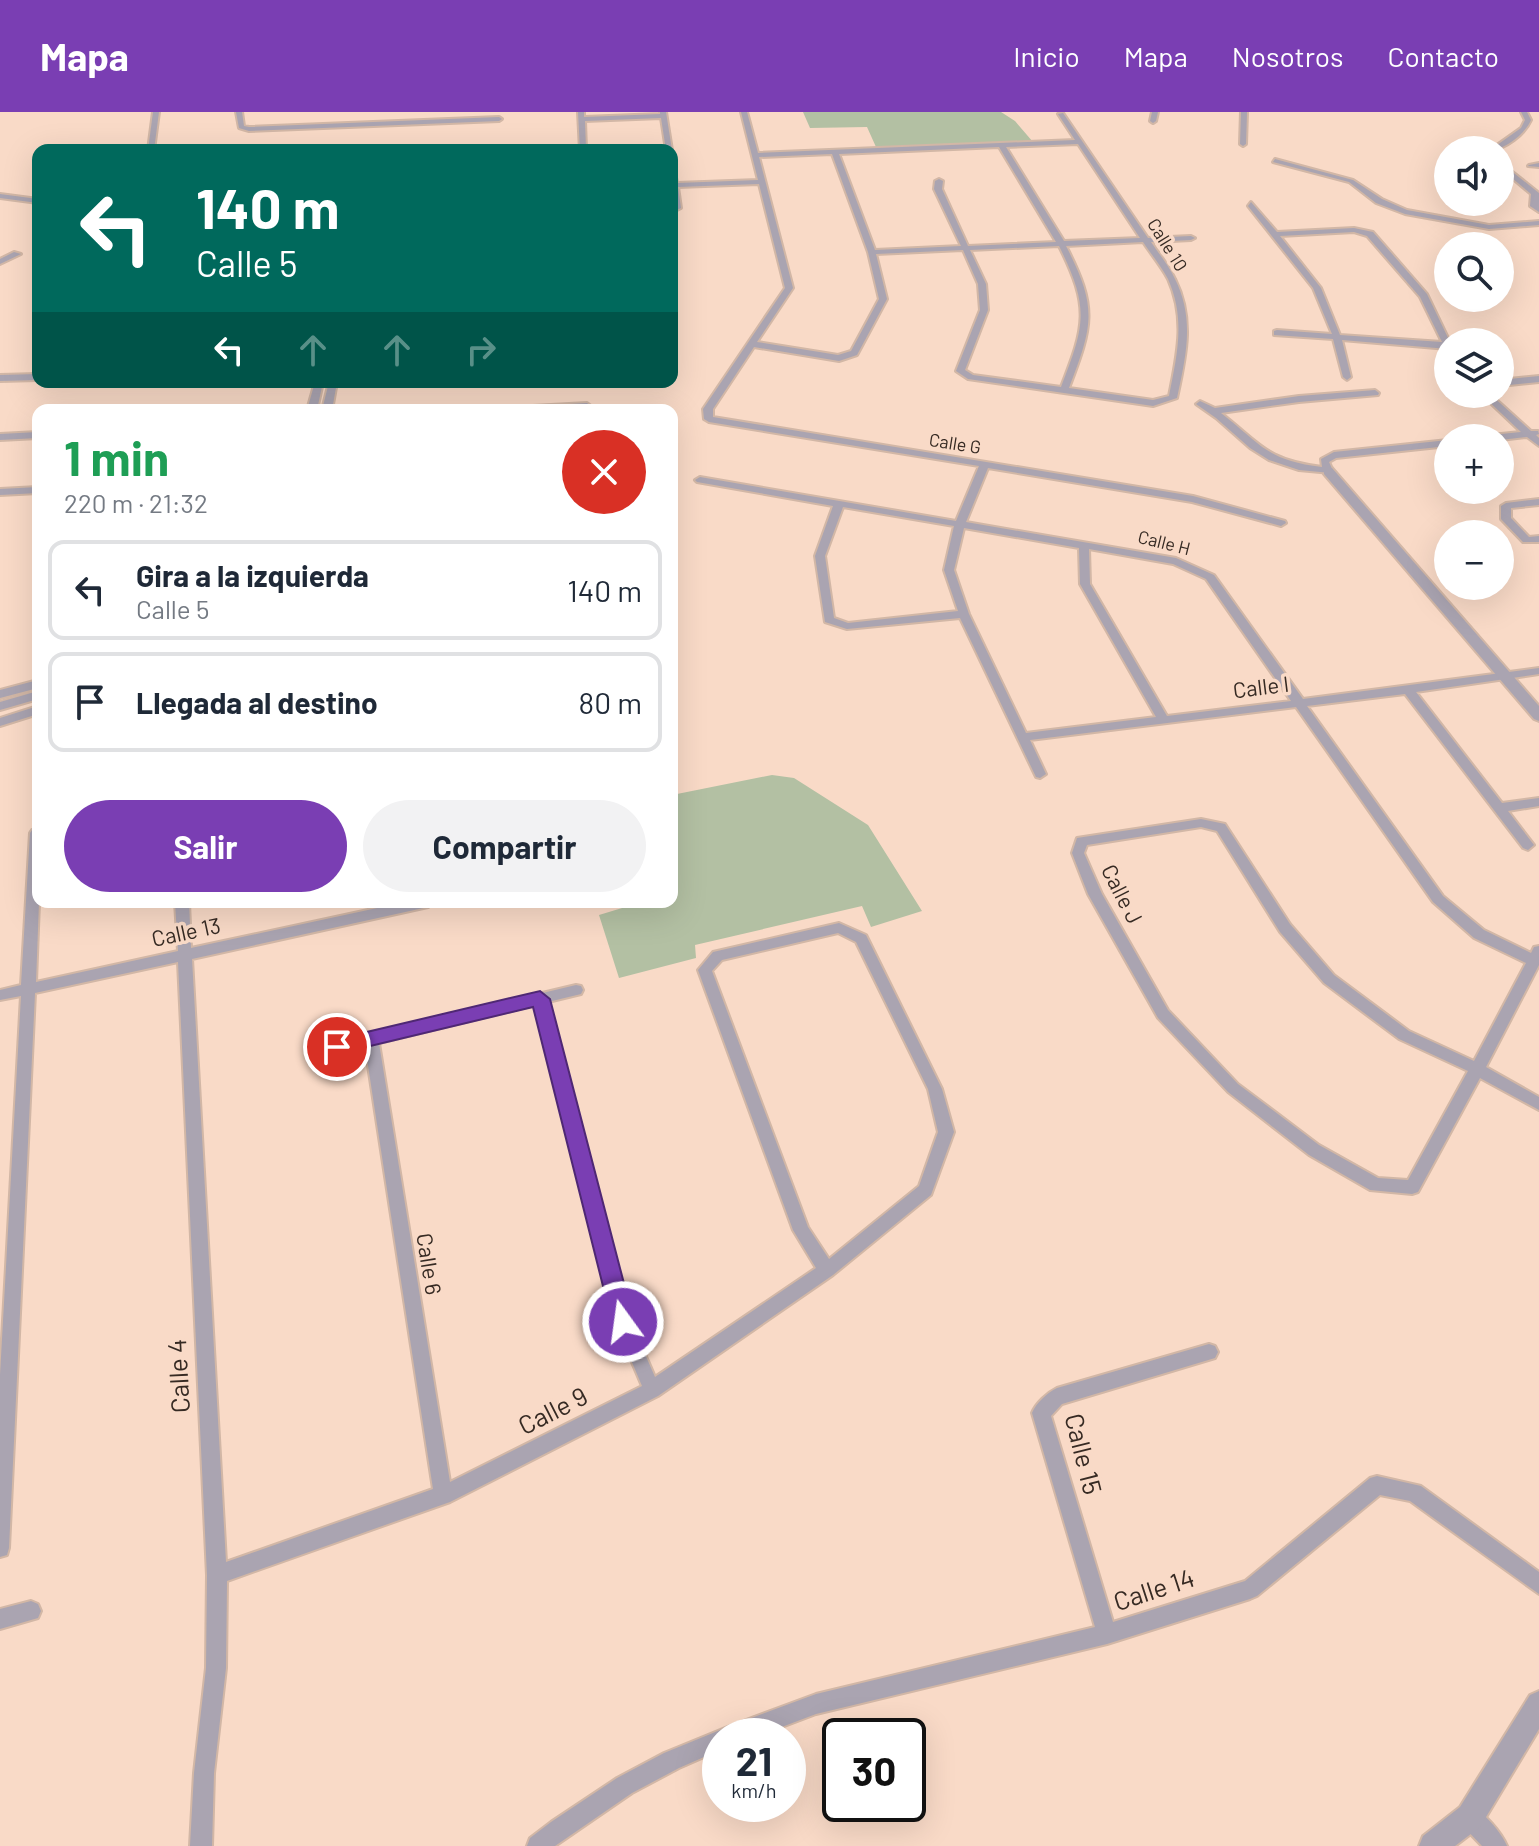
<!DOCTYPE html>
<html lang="es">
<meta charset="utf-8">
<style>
:root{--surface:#fff;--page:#f2f2f3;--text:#1f2937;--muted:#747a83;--line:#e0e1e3;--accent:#7a3eb3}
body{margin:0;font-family:Barlow,sans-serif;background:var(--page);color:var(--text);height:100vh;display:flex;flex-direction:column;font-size:30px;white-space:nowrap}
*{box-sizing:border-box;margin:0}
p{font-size:26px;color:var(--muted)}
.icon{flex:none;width:44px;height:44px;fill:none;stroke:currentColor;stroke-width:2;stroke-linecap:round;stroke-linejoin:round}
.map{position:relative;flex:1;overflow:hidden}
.sheet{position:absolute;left:32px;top:292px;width:646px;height:504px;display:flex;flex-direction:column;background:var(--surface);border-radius:16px;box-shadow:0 8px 32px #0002}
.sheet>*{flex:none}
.hud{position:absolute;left:32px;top:32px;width:646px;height:244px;border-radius:16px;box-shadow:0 8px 32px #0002;background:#00695c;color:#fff;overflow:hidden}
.controls{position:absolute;left:1434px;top:24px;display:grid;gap:16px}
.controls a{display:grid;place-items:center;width:80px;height:80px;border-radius:50%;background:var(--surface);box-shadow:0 8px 32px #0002;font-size:40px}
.speed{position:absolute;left:702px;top:1606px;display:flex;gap:16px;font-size:40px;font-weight:700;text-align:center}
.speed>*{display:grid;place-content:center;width:104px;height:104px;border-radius:50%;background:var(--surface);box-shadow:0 8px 32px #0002;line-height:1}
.speed small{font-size:20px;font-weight:400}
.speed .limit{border:4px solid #111;border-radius:12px;background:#fff;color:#111}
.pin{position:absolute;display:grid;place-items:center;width:68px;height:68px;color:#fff;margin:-34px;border:4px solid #fff;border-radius:50%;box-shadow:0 2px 8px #0007}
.me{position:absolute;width:88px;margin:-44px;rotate:346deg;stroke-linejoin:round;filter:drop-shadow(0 0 6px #0008)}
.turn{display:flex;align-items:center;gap:28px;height:168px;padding:0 32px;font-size:36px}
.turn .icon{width:104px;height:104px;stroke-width:2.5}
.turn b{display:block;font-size:56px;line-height:68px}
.lanes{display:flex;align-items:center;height:76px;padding:0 32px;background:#0003;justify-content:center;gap:40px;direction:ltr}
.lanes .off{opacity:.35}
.round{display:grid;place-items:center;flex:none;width:84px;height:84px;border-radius:42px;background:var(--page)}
.summary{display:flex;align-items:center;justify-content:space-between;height:136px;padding:0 32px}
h1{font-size:48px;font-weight:700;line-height:60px;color:#1e9e55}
.primary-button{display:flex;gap:16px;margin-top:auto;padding:16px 32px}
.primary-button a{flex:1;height:92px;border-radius:48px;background:var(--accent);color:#fff;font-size:32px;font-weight:700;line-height:92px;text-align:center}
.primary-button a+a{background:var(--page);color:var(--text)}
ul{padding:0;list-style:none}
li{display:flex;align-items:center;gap:24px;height:100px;margin:0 16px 12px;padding:0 16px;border:4px solid var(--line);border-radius:16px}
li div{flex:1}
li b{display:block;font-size:30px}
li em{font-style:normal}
header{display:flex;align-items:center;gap:48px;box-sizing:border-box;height:112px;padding:0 40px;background:var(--accent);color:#fff}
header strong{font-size:38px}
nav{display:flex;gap:44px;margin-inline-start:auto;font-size:28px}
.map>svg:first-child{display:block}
.green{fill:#b3c0a3}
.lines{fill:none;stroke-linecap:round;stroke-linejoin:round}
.minor-casing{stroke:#d2b7a6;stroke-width:4}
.tertiary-casing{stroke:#d2b7a6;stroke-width:4}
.minor{fill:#aaa4b1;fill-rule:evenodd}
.tertiary{fill:#aaa4b1;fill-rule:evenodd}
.route{fill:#7a3eb3;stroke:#4f2874;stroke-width:2}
.labels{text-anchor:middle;stroke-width:7;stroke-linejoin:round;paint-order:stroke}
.far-street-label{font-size:18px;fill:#362a23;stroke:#f9dac7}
.street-label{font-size:22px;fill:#362a23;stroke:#f9dac7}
.near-street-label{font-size:26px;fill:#362a23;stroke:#f9dac7}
</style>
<header>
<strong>Mapa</strong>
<nav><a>Inicio</a><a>Mapa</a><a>Nosotros</a><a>Contacto</a></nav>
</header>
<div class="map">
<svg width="1539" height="1734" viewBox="0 0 1539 1734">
<rect width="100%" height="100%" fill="#f9dac7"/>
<g class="green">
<path d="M803,0H1001L1015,9L1033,30L876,35L867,15L810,16Z"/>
<path d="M772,663L794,666L868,713L922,799L871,815L862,794L695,833L696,846L619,866L599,803L632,793V790H672V683Z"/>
</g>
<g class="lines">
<defs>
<g id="minor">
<path d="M153,0H159L154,38H148Z"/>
<path d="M236,0H242L244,14L249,15L499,5L502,7L499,9L249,19L239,16Z"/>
<path d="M578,0H584V5L660,2V0H666L672,38H666L661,6L585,9L586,38H580Z"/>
<path d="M741,0H747L758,41L1075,28L1058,2L1063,1L1148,126L1191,124L1195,126L1191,128L1151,130C1159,142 1169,154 1175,167C1195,207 1186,244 1177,286L1153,294L968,267L956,259L980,198L978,172L963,138L876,142L887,187L857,243L839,249L754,235L713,297V305L1193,384L1285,409L1286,411L1281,414L1192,390L988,356L966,410L1176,446L1214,463L1303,587L1539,556V562L1416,580L1502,691L1539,686V694L1508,699L1534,733L1528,738L1523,736L1405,582L1307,594L1443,784L1484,818L1531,841L1534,835L1539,834V853L1486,955L1539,985V998L1480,966L1418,1080L1412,1082L1370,1078L1309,1043L1228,980L1158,906L1088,782L1072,741L1077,726L1201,707L1225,712L1290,812L1334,863L1409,919L1474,949L1526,851L1474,826L1433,790L1296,595L1030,628L1046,662L1040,666L1036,665L960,506L847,517L825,510L815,444L833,394L697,370L695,368L700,365L956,409L979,354L709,310L704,307L703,297L785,176L759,72L678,75L681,96L677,98L673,96L672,58L675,60L677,71L758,68ZM1078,32L1140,126L1064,129L1006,35ZM999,35L1056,130L968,134L942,77L943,69L939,67L935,69L934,77L961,134L875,138L839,42ZM832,42L868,140L879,187L851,239L838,243L757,230L793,176L759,45ZM1143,130C1151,142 1161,154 1168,167C1186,207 1177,243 1169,284L1153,288L1069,276C1093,213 1098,196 1066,134ZM1059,134C1090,196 1085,213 1061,275L973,263L965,258L988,198L986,172L970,138ZM843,395L954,414L944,458L958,499L848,511L834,506L825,444ZM964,416L1079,436L1080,472L1156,605L1026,621L969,502L954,458ZM1089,437L1173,452L1206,467L1291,589L1167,604L1090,472ZM1201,715L1217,719L1280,820L1324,871L1399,927L1468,959L1408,1068L1378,1066L1319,1033L1238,972L1168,898L1102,782L1084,741L1087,733Z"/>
<path d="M1152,0H1158L1156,9L1153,11L1150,9Z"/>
<path d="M1241,0H1247L1246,32L1243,34L1240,32Z"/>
<path d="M1521,0H1527L1531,8C1525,22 1505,38 1490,38L1521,16L1525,8Z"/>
<path d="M498,34L500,37L449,38L452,36Z"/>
<path d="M1275,47L1353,68L1382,87L1407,98L1489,113L1539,109V113L1489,117L1405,102L1376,91L1349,70L1273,50Z"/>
<path d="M1500,50L1539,81V100L1530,94L1531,82L1500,56Z"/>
<path d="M1539,51V55L1528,54L1529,53Z"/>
<path d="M0,82L38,87V91L0,86Z"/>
<path d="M1251,90L1277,120L1354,116L1373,120L1427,182L1450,230H1448V237L1342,228L1351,265L1347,268L1343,265L1333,227L1274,223V219L1277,218L1332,222L1313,176L1248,94ZM1354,120L1367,124L1420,185L1442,230L1340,223L1321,176L1280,124Z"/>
<path d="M14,140L21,142L0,152V147Z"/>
<path d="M38,262V268L0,269V263Z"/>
<path d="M1539,264V270L1500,274V268Z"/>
<path d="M315,270H323L317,298H307Z"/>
<path d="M329,270H337L332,298H322Z"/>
<path d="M1375,278L1379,281L1378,283L1299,290L1221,301C1262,333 1266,348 1322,355L1321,347L1334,340L1448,328V334L1336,346L1329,350L1333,359L1331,361L1299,358L1269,348L1250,336L1216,306L1196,292L1200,289L1215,296L1299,284Z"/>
<path d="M1481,282H1490L1531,319H1538L1539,322L1536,323L1539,326V334L1527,325L1500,328L1486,326L1491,323L1521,320Z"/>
<path d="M587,291L591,294L590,296L510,298L515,295Z"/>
<path d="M38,320V326L0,328V322Z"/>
<path d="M38,375V381L0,383V377Z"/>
<path d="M1539,387V393L1511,396V406L1529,425L1539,424V430H1523L1501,407V394L1506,391Z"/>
<path d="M38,568V576L0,586V578Z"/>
<path d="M38,579V587L0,598V590Z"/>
<path d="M38,594V602L0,614V606Z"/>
<path d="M38,717L39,790L36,870L178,839L175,790H189L191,836L405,790H435L428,795L192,847L226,1450L433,1377L365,934L337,941L332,939L330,935L332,931L576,873L581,874L583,878L581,882L548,890L631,1210L655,1265L816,1156L793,1118L698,858L713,840L839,811L866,823L942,977L954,1020L931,1083L833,1163L658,1284L450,1390L227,1469L226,1556L214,1661L212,1734H190L194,1661L206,1556L207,1463L178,850L35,881L9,1436L7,1443L0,1445V1263L21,884L0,888V878L21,873L30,721L32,718ZM838,821L856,830L928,977L938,1020L919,1074L829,1147L808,1115L712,859L722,848ZM535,893L615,1210L642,1274L450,1370L379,931Z"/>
<path d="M1209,1232L1215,1234L1218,1240L1215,1246L1062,1292L1051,1304L1113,1510L1245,1469L1370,1366L1377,1364L1421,1374L1539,1460V1482L1410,1389L1380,1383L1257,1484L1250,1487L1107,1532L816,1602L758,1624H720V1638L679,1656L632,1681L555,1734H527L530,1726L551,1710L617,1666L664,1641L730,1614L816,1582L1095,1515L1032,1301C1036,1291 1047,1281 1057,1276Z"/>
<path d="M31,1489L38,1492L41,1499L38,1506L0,1517V1497Z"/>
<path d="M1470,1694C1484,1700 1501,1720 1507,1734H1482L1462,1713L1459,1705L1462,1697Z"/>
</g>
<g id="tertiary">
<path d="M1324,356H1332L1539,594V609L1534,607L1324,362Z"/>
<path d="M1539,1579V1617L1480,1715L1455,1734H1419L1423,1724L1460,1695L1530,1583Z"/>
</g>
</defs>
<use href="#minor" class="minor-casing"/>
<use href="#tertiary" class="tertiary-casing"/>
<use href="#minor" class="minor"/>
<use href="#tertiary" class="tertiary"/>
</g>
<path class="route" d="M540,879L550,887L634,1210L631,1217L623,1220L616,1217L612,1210L533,895L337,942L330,940L328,935L330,929L337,927Z"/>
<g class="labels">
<g class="far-street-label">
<text transform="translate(1167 133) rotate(58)" y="6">Calle 10</text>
<text transform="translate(955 332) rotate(9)" y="6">Calle G</text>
<text transform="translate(1164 431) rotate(14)" y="6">Calle H</text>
</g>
<g class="street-label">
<text transform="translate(1261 575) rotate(-7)" y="8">Calle I</text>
<text transform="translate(1122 782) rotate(63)" y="8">Calle J</text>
<text transform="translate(186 820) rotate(-12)" y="8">Calle 13</text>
<text transform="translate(429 1152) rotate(81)" y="8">Calle 6</text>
</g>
<g class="near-street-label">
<text transform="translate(179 1264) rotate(-93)" y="9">Calle 4</text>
<text transform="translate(553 1299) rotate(-27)" y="9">Calle 9</text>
<text transform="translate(1083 1342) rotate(76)" y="9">Calle 15</text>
<text transform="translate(1154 1478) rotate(-18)" y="9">Calle 14</text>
</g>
</g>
</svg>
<div class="controls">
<a><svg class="icon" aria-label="sound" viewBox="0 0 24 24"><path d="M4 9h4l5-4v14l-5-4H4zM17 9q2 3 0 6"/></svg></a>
<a><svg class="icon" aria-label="search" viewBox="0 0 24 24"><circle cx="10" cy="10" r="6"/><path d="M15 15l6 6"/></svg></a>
<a><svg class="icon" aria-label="layers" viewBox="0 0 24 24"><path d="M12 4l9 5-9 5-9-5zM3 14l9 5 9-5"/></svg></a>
<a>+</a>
<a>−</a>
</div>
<div class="speed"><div>21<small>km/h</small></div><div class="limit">30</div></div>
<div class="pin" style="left:337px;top:935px;background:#d93025"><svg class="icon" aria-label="arrive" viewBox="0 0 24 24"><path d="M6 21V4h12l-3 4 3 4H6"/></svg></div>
<svg class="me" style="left:623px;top:1210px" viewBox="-20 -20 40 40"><circle r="17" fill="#7a3eb3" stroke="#fff" stroke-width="3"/><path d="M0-11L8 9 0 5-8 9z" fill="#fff"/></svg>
<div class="hud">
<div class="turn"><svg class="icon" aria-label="left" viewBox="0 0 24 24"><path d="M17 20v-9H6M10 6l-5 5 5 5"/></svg><div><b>140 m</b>Calle 5</div></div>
<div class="lanes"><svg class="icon" aria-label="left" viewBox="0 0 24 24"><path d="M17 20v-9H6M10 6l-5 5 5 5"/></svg><svg class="icon off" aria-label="ahead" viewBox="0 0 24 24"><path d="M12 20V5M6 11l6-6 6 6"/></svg><svg class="icon off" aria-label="ahead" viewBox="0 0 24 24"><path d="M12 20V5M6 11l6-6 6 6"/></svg><svg class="icon off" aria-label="right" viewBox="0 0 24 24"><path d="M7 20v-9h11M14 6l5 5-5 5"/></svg></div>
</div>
<section class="sheet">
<div class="summary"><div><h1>1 min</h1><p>220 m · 21:32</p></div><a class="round" style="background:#d93025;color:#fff"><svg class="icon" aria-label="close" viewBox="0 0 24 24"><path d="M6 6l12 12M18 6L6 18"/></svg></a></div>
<ul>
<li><svg class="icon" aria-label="left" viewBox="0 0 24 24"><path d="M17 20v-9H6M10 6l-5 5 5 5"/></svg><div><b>Gira a la izquierda</b><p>Calle 5</p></div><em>140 m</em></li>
<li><svg class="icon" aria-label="arrive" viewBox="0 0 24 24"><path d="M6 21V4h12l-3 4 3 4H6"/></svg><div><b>Llegada al destino</b></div><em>80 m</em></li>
</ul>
<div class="primary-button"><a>Salir</a><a>Compartir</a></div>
</section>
</div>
